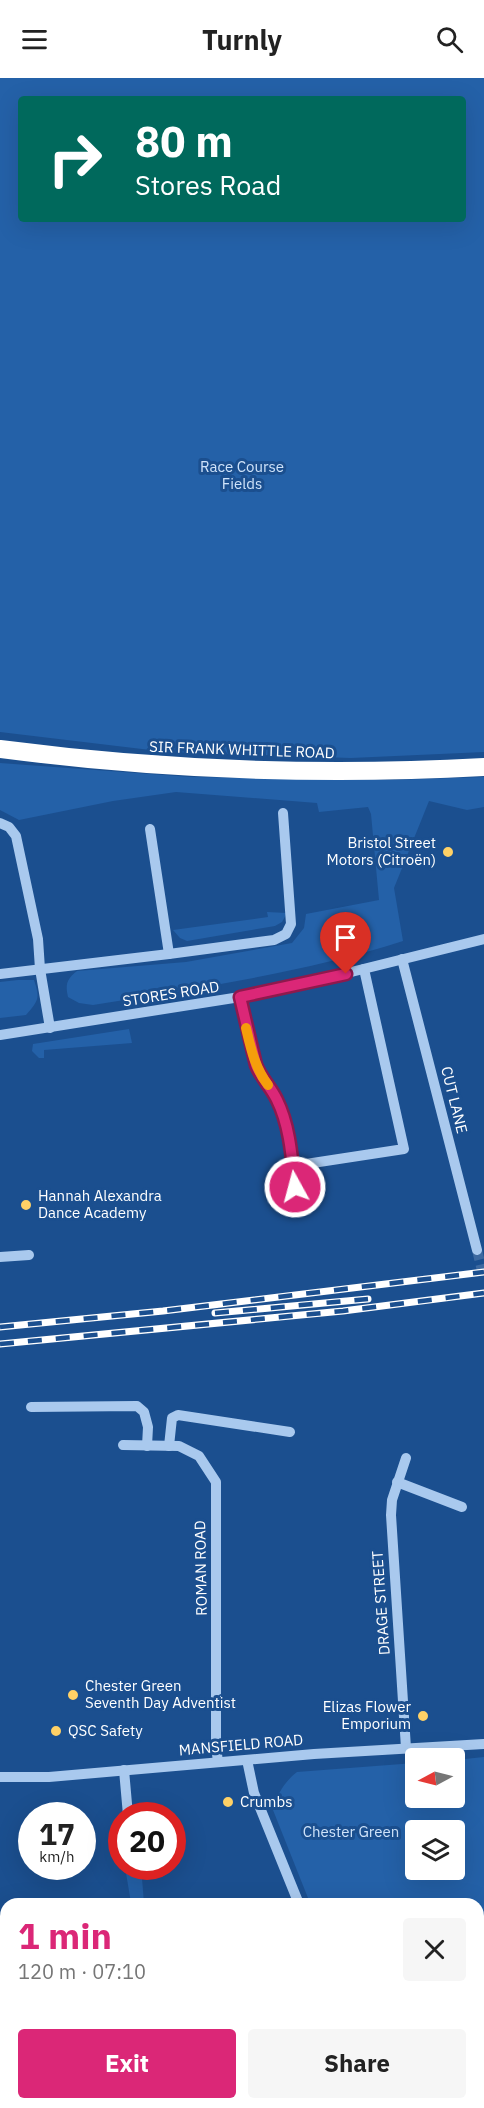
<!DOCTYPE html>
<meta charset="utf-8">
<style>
:root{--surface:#fff;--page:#f6f6f6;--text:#222;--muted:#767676;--accent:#db2777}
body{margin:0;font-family:"IBM Plex Sans",sans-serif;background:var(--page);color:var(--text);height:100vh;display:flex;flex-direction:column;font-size:22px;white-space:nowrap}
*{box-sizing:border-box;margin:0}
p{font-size:20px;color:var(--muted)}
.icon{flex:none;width:33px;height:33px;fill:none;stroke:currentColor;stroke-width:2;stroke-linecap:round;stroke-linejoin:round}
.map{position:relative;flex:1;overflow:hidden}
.panel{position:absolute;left:0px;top:1820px;width:484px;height:212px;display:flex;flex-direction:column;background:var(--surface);border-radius:18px 18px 0 0;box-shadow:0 6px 24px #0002}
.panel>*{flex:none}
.hud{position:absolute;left:18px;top:18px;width:448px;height:126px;border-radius:6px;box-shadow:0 6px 24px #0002;background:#00695c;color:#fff;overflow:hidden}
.needle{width:39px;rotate:263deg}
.fabs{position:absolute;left:405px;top:1670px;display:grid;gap:12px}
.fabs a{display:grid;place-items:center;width:60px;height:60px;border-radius:6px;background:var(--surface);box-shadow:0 6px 24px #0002;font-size:30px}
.speed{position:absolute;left:18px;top:1724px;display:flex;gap:12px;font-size:30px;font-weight:700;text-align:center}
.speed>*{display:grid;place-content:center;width:78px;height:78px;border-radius:50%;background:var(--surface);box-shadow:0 6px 24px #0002;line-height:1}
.speed small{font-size:15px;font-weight:400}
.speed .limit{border:9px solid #d22;background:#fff;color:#111}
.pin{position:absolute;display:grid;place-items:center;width:51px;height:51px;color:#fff;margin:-62px -26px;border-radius:50% 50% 50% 0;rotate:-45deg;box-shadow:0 0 6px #0007}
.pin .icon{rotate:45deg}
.me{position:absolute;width:66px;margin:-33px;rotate:353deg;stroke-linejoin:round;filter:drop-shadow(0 0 4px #0008)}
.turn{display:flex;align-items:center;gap:21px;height:126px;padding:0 18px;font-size:27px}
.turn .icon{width:78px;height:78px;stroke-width:2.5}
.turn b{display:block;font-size:42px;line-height:51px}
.round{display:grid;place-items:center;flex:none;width:63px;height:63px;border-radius:6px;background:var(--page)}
.overview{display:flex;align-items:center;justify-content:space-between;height:102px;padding:0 18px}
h1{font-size:36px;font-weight:700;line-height:45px;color:var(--accent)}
.primary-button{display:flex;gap:12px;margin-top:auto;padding:12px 18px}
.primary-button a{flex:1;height:69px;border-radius:6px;background:var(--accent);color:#fff;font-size:24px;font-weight:700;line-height:69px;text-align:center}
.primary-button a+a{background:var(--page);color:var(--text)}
header{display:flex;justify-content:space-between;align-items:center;height:78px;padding:0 18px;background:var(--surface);font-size:27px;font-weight:700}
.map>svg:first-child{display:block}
.green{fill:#2461a8;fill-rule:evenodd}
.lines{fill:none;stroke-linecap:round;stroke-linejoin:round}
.minor-tunnel{stroke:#3d69a0;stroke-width:10;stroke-dasharray:10 5;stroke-linecap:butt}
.minor{stroke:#a9c9ee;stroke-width:10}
.highway{stroke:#fff;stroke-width:18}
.rail-casing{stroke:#fff;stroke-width:7}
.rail{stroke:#1b4f8f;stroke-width:4.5;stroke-dasharray:14;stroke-linecap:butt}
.route-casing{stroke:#8e194d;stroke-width:15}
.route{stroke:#db2777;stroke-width:10}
.slow{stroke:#f59e0b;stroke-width:10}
.poi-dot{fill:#ffd166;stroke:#1b4f8f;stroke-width:2}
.labels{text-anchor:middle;stroke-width:6;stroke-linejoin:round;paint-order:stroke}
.park-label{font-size:15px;fill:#cfe3fa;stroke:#1b4f8f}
.street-label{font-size:15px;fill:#fff;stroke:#1b4f8f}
.poi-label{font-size:15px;fill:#fff;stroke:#1b4f8f;text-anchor:start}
</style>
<header><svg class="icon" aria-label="menu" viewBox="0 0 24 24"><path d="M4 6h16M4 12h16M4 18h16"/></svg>Turnly<svg class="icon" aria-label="search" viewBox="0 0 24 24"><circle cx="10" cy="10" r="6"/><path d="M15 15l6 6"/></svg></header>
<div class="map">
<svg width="484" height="2030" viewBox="0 0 484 2030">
<rect width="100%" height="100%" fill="#1b4f8f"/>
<g class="green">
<path d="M0,0H484V674L351,680L167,674L0,654ZM21,21H464V141H21Z"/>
<path d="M0,685L191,699L392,702L484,699V729L467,732L429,723L394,810L403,863C303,895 197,910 93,927L79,925L68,919C65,906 67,901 77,893L186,884L292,865L304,850L306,836L379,822L371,736L368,729L319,734L317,725L176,714L113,723L19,742L0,732Z"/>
<path d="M267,834L287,835L282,844L275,848L187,863L180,860L173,852L268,839Z"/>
<path d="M18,902H34C40,920 39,922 26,937L0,940V904Z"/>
<path d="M129,951L132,965L44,972V980H39L32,973L33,966Z"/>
<path d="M484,1679V2030H389L386,2025H478V1826L310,1825L273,1732C277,1717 284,1704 297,1694L415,1685L416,1719H454L455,1682ZM416,1752H454V1791H416Z"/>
<path d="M141,1788L144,1825H131L125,1789Z"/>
</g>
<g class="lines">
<path class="minor-tunnel" d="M477,1172L484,1201"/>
<g class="minor">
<path d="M0,745L9,749L16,758L38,861L40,891L50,950"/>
<path d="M150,751L169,876"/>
<path d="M402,881L477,1172"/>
<path d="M0,896L169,876L274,862L286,856L291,846L283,735"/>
<path d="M240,919L256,987C262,1003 275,1014 281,1031C290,1055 293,1083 295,1109"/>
<path d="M0,957L240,919L327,900L484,861"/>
<path d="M293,1088L404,1071L364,891"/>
<path d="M0,1179L29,1177"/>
<path d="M31,1329L137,1328L144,1334L148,1349L147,1368"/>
<path d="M123,1367L179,1368L199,1378L216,1404V1668L218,1684"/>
<path d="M169,1368L172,1340L178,1337L290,1354"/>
<path d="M397,1404L462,1429"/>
<path d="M406,1670L391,1437L392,1422L406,1380"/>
<path d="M247,1682L254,1715L299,1826"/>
<path d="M124,1692L128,1737"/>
<path d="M0,1699H49L314,1676L484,1666"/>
<path d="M0,1969H6"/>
<path d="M205,2025L207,2030"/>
<path d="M285,2030L296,2025"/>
</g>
<path class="highway" d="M0,671C161,692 322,698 484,689"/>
<defs>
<g id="rail">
<path d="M215,1235L368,1221"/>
<path d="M0,1249L163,1233L484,1194"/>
<path d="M0,1266L343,1233L484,1215"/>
</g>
</defs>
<use href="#rail" class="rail-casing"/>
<use href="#rail" class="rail"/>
</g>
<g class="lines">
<defs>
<path id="route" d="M295,1109C292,1081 290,1048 277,1022C271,1009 261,1000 256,987L240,919L346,896"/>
</defs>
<use href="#route" class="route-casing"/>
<use href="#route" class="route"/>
<path class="slow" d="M246,950C251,971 255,990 268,1007"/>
</g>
<g class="poi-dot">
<circle cx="448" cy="774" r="6"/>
<circle cx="26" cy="1127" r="6"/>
<circle cx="73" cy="1617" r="6"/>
<circle cx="423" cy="1638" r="6"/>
<circle cx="56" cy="1653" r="6"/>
<circle cx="228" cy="1724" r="6"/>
</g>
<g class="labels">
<g class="park-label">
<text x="242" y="394">Race Course<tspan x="242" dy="17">Fields</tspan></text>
<text x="351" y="1759">Chester Green</text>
</g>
<g class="street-label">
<text transform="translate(242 672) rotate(2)" y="5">SIR FRANK WHITTLE ROAD</text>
<text transform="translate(171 916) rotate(-9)" y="5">STORES ROAD</text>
<text transform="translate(454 1022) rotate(76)" y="5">CUT LANE</text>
<text transform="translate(201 1490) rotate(-91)" y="5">ROMAN ROAD</text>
<text transform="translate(381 1525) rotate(-94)" y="5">DRAGE STREET</text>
<text transform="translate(241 1667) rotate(-5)" y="5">MANSFIELD ROAD</text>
</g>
<g class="poi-label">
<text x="436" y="770" text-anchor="end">Bristol Street<tspan x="436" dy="17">Motors (Citroën)</tspan></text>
<text x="38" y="1123">Hannah Alexandra<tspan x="38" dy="17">Dance Academy</tspan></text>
<text x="85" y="1613">Chester Green<tspan x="85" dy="17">Seventh Day Adventist</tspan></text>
<text x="411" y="1634" text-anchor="end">Elizas Flower<tspan x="411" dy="17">Emporium</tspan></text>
<text x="68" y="1658">QSC Safety</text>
<text x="240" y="1729">Crumbs</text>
</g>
</g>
</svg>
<div class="fabs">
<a><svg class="needle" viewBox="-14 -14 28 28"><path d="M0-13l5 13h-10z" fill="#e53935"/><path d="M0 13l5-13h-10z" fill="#767676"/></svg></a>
<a><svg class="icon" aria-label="layers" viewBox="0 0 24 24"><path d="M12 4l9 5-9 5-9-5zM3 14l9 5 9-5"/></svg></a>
</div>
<div class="speed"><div>17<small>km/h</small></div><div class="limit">20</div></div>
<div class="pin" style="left:346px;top:896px;background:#d93025"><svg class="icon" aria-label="arrive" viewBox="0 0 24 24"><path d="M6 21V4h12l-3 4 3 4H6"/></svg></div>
<svg class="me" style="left:295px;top:1109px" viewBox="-20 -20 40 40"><circle r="17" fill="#db2777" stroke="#fff" stroke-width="3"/><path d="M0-11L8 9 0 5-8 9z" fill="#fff"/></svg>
<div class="hud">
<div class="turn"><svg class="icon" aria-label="right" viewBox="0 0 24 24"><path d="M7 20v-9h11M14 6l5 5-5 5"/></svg><div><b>80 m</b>Stores Road</div></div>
</div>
<section class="panel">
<div class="overview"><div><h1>1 min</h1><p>120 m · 07:10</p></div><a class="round"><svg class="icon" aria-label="close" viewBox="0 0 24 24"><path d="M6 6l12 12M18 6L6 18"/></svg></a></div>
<div class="primary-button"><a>Exit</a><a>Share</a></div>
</section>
</div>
